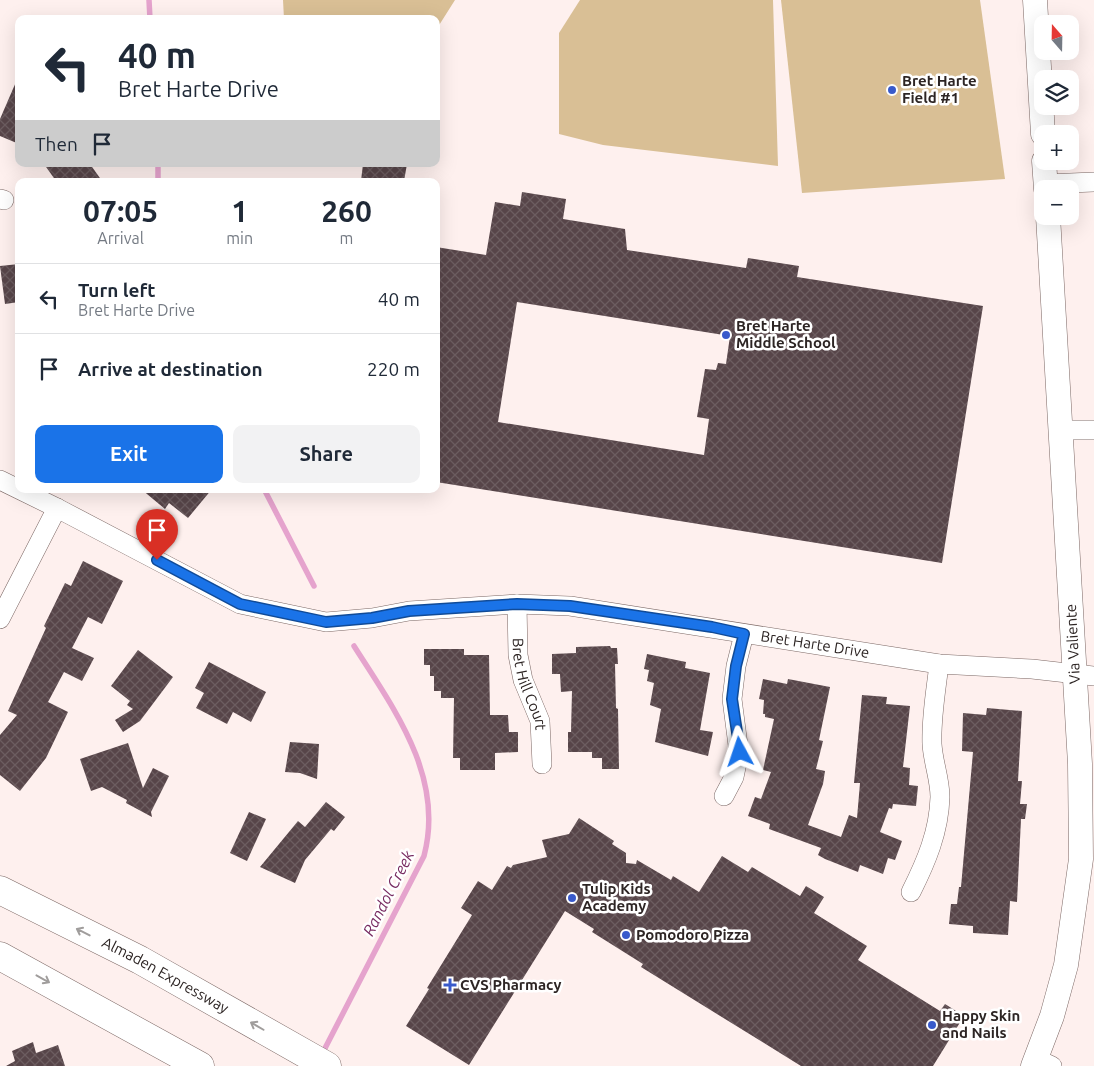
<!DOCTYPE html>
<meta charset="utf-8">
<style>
:root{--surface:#fff;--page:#f2f2f3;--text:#1f2937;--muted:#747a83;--line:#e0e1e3;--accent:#1a73e8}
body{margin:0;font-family:Ubuntu,sans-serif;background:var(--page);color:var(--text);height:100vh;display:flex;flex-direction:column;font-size:19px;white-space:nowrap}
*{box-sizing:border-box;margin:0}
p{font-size:16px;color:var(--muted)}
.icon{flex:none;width:28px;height:28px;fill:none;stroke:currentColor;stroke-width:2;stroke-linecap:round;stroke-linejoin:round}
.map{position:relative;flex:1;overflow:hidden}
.sheet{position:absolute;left:15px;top:178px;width:425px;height:315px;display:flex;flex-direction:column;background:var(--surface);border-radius:10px;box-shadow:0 5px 20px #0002}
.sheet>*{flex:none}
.top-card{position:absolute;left:15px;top:15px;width:425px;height:152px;border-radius:10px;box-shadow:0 5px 20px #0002;background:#fff;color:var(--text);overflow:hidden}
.needle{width:32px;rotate:340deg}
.buttons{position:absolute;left:1034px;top:15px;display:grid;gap:10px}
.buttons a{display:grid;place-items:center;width:45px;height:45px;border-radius:10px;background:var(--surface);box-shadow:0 5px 20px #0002;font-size:25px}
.pin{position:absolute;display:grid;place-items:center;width:42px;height:42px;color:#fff;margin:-51px -21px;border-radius:50% 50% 50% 0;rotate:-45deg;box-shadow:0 0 5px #0007}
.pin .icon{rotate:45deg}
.me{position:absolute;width:55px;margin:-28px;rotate:355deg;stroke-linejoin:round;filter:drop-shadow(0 0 4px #0008)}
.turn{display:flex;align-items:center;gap:18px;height:105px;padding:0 20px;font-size:22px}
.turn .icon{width:65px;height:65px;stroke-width:2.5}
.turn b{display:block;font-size:35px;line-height:42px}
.then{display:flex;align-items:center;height:48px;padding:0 20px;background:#0003;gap:10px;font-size:19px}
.eta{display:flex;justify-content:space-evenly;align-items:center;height:85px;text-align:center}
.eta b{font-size:30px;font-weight:600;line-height:35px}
.primary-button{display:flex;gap:10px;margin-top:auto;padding:10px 20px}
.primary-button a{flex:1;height:58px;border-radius:10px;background:var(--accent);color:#fff;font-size:20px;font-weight:600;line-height:58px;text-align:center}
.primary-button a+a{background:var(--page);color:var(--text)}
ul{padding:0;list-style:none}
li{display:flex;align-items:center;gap:15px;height:70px;padding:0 20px;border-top:1px solid var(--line)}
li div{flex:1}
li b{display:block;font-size:19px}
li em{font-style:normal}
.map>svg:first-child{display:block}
.pitch{fill:#d9bf95}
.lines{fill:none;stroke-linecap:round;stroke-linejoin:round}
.stream{stroke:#e5a3cd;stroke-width:5.5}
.building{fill:url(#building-cross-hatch);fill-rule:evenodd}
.minor-casing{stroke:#7c6865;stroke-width:20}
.tertiary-casing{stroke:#7c6865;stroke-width:25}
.primary-casing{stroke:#7c6865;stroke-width:29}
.minor{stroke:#fff;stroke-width:19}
.tertiary{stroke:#fff;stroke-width:24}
.primary{stroke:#fff;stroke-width:28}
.oneway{stroke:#a09d9c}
.route-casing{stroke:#114b97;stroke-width:12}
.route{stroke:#1a73e8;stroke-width:9}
.poi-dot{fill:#395acb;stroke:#fff;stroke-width:2}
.labels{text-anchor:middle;stroke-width:5;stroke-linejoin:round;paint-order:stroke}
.poi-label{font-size:15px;font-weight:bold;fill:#2d2524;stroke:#fff;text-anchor:start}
.street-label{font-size:15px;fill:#2d2524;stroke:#fff}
.water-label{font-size:16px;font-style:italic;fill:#772b61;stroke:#fff}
</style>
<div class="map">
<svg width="1094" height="1066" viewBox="0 0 1094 1066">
<defs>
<pattern id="building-cross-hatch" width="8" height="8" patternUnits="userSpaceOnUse" patternTransform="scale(1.25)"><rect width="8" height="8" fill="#574549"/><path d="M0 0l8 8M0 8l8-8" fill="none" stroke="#6c5d60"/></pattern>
</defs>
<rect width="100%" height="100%" fill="#fef0ee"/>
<g class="pitch">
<path d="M283,0H455L436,30V19H284Z"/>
<path d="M580,0H773L778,166L603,145L559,134V33Z"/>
<path d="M781,0H980L1005,179L802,193Z"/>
</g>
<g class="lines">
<g class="stream">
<path d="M149,0L150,19"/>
<path d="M158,164V181"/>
<path d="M264,489L314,586"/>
<path d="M321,1056L424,856C445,777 394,709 354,646"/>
</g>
</g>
<g class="building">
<path d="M19,75V144L0,136V119Z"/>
<path d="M44,164H90L102,181H56Z"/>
<path d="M363,164H407L404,181H361Z"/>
<path d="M522,192L566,199L563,219L625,229L627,250L746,268L748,258L799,266L797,277L983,306L942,563L436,482V247L486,255L495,202L520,206ZM517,302L730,336L726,364L718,363L716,370L705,369L697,417L709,419L704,455L498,422Z"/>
<path d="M19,264V302L5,304L0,266Z"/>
<path d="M141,489H212L188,518L169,503L165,509Z"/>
<path d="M83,561L123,581L102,624L88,617L72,648L94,658L82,681L64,672L48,702L68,712L46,758L20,791L0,775V735L17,715L8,711L46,628L44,626L65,583L71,586Z"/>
<path d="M610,646L611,648H617L618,664H615L616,708L618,709L619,769H602V758H592V752H568V732H571L572,691L561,692L560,674H552V654L576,653V647Z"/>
<path d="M424,649H464V655H489L490,715H508L509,732H518V752L495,753V770H460V758H453L454,698H441V691H434V676H430V665H424Z"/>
<path d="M138,650L173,677L140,721L123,732L115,720L133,709L127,705L130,701L111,686Z"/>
<path d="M647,654L686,662L685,668L710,673L700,730L713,732L708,756L655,742L661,709L650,705L654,683L647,681L649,670L644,669Z"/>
<path d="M209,662L266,692L251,722L233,712L227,724L196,708L204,693L195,688Z"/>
<path d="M763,679L787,684L788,679L830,687L819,740L823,741L816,769L825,771L823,784L808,825L841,837L849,815L857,818L860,783H854L862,695L887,697L886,704L910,706L903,767L910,768L909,785L918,786L916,806L893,804L892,809L889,808L880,832L902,841L895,860L888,858L883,874L860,865L858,872L825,859L818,855L821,848L769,829L770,824L748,816L755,797L761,799L771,772L763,770L774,719L765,717V714H763L764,700L759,699Z"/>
<path d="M987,708L1022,711L1018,781H1022L1020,804H1027L1025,819H1021L1017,902L1010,901L1008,935L973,933V926L949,924L951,904H957L959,887H961L973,752L962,751L963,713L986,715Z"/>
<path d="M290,742L319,744L317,779L300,773L285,772Z"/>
<path d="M128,743L143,788L153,768L169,776L151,812L152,817L126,803L127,800L102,787L91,791L80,759Z"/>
<path d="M326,802L345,817L334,831L331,829L305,860L295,883L260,867L298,821L305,827Z"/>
<path d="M249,812L266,819L247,861L230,853Z"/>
<path d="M579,818L614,841L612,844L626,853V863L636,864L637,860L671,880L673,876L699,892L722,856L748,872L752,867L800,896L806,886L824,897L814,913L867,946L858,960L940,1011L945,1004L964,1016L933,1066H801L641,967L643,964L592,932L594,929L565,911L469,1065L406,1026L429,989L427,988L472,915L461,908L478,881L492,890L507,866L511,868L513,865L547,857L542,840L569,834Z"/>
<path d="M33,1042L36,1053L58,1045L65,1066H6L15,1061L12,1051Z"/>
</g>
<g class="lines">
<defs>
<g id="minor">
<path d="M1046,184L1094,182"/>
<path d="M0,199L4,200"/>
<path d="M1060,430H1094"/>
<path id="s1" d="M0,480L57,508L240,604L326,622L372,618L409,611L517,604L570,606L939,664L1032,669L1094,676"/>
<path id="s2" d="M517,604L518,655L523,680L540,721L542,764"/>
<path d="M0,619L57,508"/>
<path d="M724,796L734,777L739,753L732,699L736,666L744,634"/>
<path d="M911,892C926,862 939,832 940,797C940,779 933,762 932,744C931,717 936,691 939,664"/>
<path d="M1037,1059L1052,1066"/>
</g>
<g id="tertiary">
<path d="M1035,0L1043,134"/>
<path d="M1044,161L1046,189"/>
<path d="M1033,1066L1052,1016L1066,965L1081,859L1080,764L1048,216"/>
</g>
<g id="primary">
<path id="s3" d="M0,890L140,960L327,1066"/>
<path d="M0,956L200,1066"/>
</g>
</defs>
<use href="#minor" class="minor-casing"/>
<use href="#tertiary" class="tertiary-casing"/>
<use href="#primary" class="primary-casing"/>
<use href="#minor" class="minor"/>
<use href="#tertiary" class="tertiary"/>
<use href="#primary" class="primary"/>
</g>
<defs><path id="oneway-shaft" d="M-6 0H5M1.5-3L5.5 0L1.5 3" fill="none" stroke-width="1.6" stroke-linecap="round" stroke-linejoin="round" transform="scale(1.25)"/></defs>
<g class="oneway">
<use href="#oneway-shaft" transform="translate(83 932) rotate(-153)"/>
<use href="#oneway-shaft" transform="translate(43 979) rotate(29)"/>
<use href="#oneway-shaft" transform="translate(257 1026) rotate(-150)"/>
</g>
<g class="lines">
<defs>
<path id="route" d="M157,560L240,604L326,622L372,618L409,611L517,604L570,606L712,627L744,634L736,666L732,699L740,752"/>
</defs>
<use href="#route" class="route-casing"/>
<use href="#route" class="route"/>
</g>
<g class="poi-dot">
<circle cx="892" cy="90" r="5"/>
<circle cx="726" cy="335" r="5"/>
<circle cx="572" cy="898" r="5"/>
<circle cx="626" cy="935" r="5"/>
<path d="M447.5 977.5h5v5h5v5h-5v5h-5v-5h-5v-5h5z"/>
<circle cx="932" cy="1025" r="5"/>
</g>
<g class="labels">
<g class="poi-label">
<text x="902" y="86">Bret Harte<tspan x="902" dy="17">Field #1</tspan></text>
<text x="736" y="331">Bret Harte<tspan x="736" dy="17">Middle School</tspan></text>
<text x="582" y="894">Tulip Kids<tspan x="582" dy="17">Academy</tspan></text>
<text x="636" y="940">Pomodoro Pizza</text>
<text x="460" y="990">CVS Pharmacy</text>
<text x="942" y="1021">Happy Skin<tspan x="942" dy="17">and Nails</tspan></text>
</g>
<g class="street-label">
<text transform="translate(1073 644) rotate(-93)" y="5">Via Valiente</text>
<text dy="5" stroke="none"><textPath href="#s1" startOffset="851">Bret Harte Drive</textPath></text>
<text dy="5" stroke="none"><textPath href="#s2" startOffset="82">Bret Hill Court</textPath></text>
<text dy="5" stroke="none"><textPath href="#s3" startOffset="186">Almaden Expressway</textPath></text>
</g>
<g class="water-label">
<text transform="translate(388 893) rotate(-63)" y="6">Randol Creek</text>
</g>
</g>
</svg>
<div class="buttons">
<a><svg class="needle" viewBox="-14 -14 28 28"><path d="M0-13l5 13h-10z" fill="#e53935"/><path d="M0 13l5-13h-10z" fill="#747a83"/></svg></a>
<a><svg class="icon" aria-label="layers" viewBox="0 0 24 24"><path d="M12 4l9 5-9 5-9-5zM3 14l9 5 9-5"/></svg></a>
<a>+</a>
<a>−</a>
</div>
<div class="pin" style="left:157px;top:560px;background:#d93025"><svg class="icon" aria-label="arrive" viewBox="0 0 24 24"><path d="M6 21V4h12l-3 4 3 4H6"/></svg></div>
<svg class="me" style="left:740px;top:752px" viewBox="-20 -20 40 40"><path d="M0-17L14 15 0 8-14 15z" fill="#1a73e8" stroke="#fff" stroke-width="4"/></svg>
<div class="top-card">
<div class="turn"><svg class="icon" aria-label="left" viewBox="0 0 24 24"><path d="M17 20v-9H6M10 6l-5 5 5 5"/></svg><div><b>40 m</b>Bret Harte Drive</div></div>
<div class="then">Then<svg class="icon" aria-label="arrive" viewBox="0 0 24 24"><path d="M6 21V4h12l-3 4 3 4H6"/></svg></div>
</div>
<section class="sheet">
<div class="eta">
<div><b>07:05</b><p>Arrival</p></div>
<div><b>1</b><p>min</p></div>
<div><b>260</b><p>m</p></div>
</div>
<ul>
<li><svg class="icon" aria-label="left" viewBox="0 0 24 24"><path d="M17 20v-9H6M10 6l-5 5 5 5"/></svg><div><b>Turn left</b><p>Bret Harte Drive</p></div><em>40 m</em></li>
<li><svg class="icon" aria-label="arrive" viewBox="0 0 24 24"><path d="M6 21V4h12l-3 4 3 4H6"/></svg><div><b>Arrive at destination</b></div><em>220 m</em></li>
</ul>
<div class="primary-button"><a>Exit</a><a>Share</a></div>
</section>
</div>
